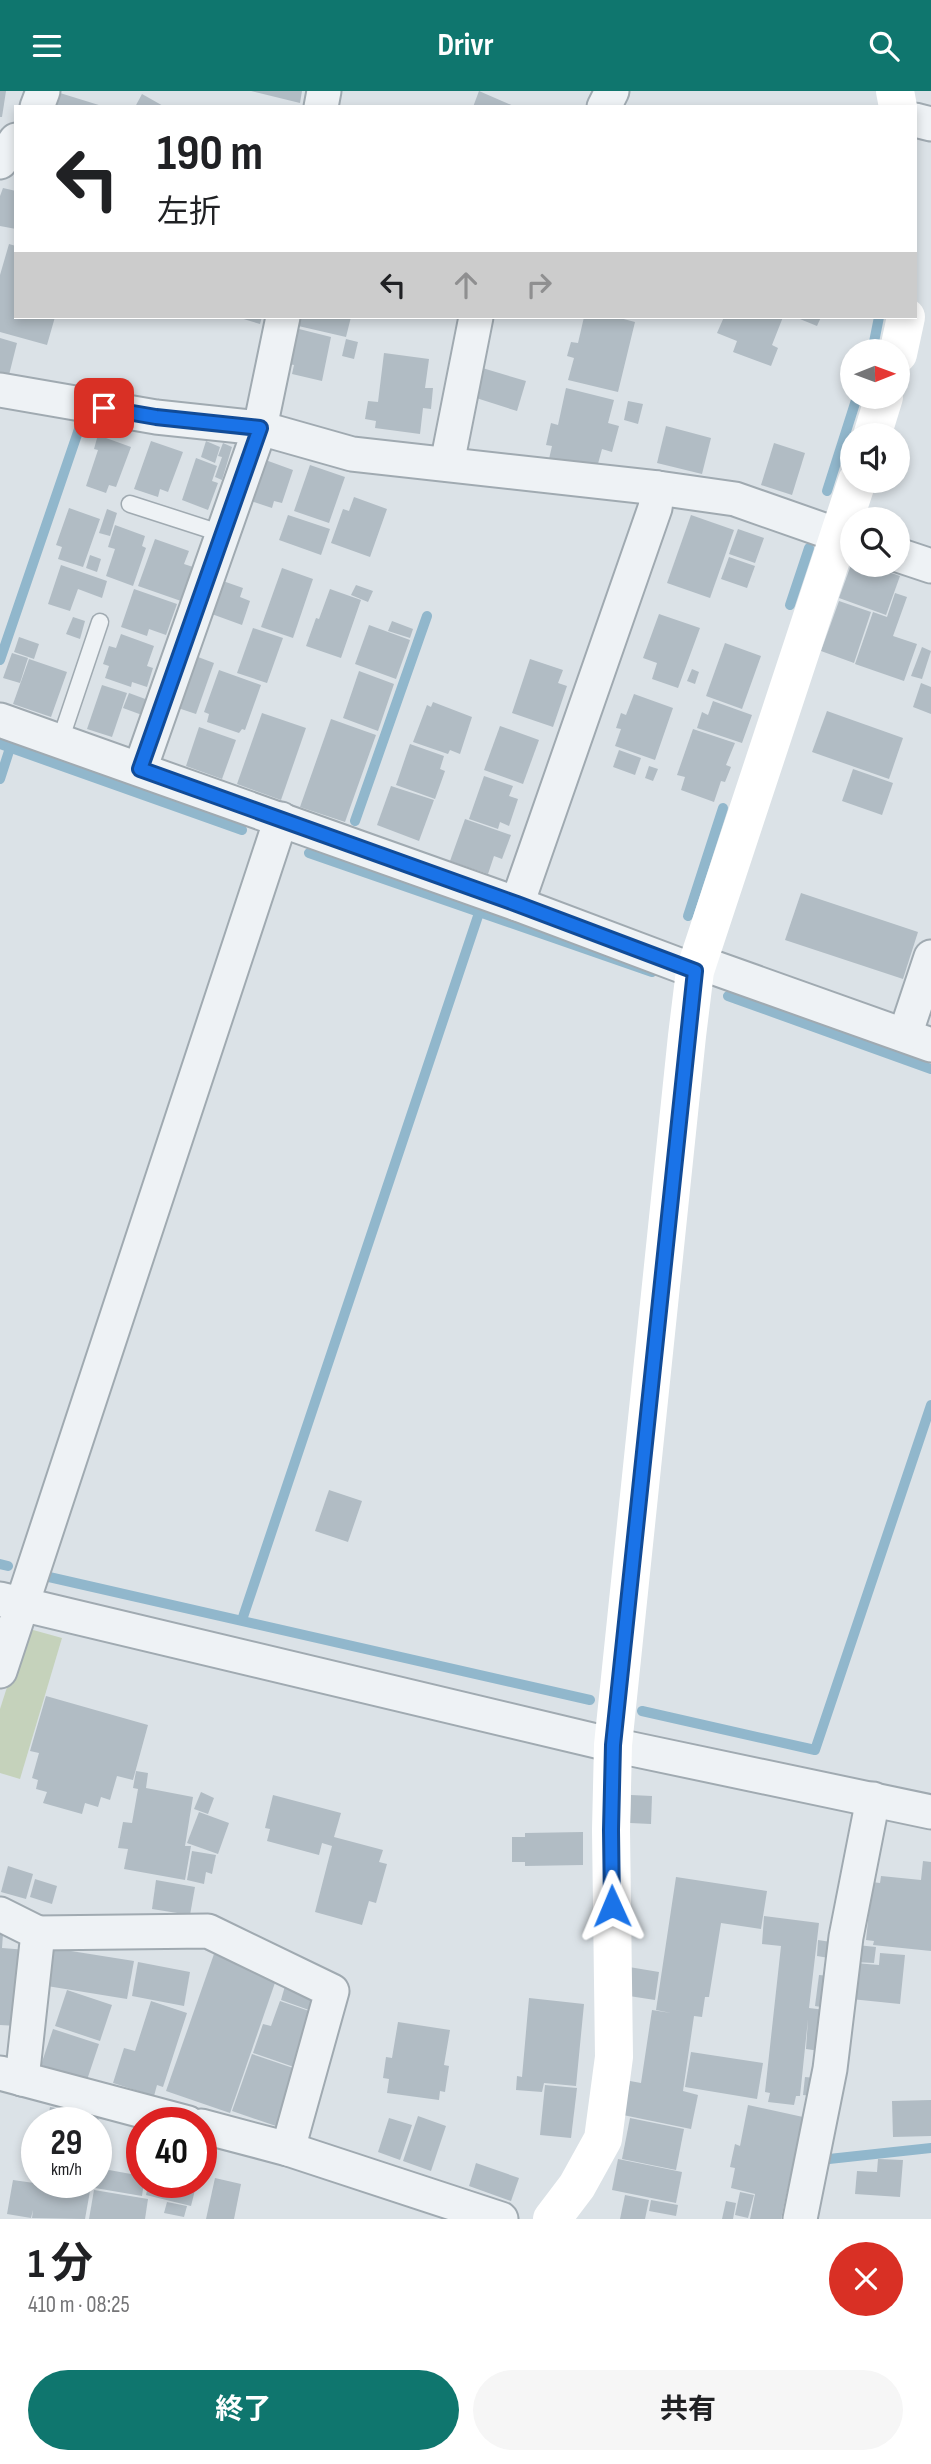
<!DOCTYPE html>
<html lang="ja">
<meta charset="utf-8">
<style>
:root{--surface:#fff;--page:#f6f6f6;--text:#202124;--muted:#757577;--accent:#0f766e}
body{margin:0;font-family:"Sofia Sans Condensed","Noto Sans JP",sans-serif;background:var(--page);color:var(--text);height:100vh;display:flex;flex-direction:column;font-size:26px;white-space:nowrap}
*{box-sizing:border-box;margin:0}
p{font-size:23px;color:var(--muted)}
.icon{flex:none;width:38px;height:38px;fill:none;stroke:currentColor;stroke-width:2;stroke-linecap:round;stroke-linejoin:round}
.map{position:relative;height:2128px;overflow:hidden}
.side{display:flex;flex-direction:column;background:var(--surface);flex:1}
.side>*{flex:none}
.banner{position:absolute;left:14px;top:14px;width:903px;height:214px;border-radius:0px;box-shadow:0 4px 10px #0003;background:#fff;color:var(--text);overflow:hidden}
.needle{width:46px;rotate:89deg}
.buttons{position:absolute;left:840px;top:248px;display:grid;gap:14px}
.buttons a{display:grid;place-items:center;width:70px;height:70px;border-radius:50%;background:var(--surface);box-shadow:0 4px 10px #0003;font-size:35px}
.speed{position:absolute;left:21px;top:2016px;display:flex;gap:14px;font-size:35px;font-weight:700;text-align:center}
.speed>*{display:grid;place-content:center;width:91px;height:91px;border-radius:50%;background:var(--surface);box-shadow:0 4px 10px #0003;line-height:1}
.speed small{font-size:18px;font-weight:400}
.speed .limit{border:10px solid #d22;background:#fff;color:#111}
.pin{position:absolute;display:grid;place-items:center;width:60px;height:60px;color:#fff;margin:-30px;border-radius:14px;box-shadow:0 4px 10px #0006}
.me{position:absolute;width:77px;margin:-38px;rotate:359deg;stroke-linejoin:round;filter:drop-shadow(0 0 5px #0008)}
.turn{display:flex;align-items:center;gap:24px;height:147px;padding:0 28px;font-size:32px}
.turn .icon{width:91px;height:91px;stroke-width:2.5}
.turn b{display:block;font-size:49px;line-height:60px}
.lanes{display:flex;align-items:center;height:66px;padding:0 28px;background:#0003;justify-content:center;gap:35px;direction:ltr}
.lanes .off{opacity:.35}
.round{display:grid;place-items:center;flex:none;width:74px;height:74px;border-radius:37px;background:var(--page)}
.head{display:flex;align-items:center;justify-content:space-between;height:119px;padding:0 28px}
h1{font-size:42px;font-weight:700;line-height:52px}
.button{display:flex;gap:14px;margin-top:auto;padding:14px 28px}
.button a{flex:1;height:80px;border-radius:42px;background:var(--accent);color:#fff;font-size:28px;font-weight:700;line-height:80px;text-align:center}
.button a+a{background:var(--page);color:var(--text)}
header{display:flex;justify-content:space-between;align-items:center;height:91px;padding:0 28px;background:var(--accent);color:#fff;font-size:32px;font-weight:700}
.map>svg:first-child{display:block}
.green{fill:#c5d2bb}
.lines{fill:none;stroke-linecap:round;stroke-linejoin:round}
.stream{stroke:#91b7cc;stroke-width:10}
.building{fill:#b1bcc4}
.lane-casing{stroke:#a0aab1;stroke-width:19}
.street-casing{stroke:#a0aab1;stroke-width:37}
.lane{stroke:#eef2f5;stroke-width:16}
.street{stroke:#eef2f5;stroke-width:33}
.secondary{stroke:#fff;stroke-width:38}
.route-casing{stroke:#114b97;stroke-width:18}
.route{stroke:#1a73e8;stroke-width:12}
</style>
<header><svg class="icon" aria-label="menu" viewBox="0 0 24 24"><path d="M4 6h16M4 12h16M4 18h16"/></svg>Drivr<svg class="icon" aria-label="search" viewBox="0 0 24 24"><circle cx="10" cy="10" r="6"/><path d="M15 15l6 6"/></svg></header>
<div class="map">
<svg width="931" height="2128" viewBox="0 0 931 2128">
<rect width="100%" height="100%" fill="#dbe2e7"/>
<path class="green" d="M26,1537L62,1547L20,1688L0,1682V1618Z"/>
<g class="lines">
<g class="stream">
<path d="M872,261L879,226"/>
<path d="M827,400L857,306"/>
<path d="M790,514L809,457"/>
<path d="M0,569L80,335"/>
<path d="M0,653L242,739"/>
<path d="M0,688L10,657"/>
<path d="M355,730L427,525"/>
<path d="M309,762L652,881"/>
<path d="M688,825L723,717"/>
<path d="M728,905L931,978"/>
<path d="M0,1473L8,1475"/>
<path d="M49,1486L590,1609"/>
<path d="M242,1529L479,822"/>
<path d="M642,1620L815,1659L931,1314"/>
<path d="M829,2068L931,2057"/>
</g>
</g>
<g class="building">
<path d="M0,0H6L2,26H0Z"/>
<path d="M251,0H302L300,12Z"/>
<path d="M479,0L516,16H473Z"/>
<path d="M60,2L102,15V16H56Z"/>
<path d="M142,3L165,16H135Z"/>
<path d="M3,97L16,100V138L0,135V105Z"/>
<path d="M9,153L16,155V226H55L47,254L0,241V184Z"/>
<path d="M237,226H262L260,233Z"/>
<path d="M296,226H351L346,246L294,234Z"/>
<path d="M584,226H616L635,231L618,301L568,289L574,267L567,265L571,251L578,252Z"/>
<path d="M724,226H783L772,254L778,257L771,275L733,261L737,250L717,242Z"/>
<path d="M795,226H821L817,235Z"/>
<path d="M291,236L331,246L322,290L292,283L294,274L283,272Z"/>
<path d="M0,247L17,252L8,288L0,286Z"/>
<path d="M346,248L358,251L354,268L342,265Z"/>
<path d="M384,262L429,268L425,297H433L431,318L423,317L420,343L375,337L376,330L365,328L368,310L378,311Z"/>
<path d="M479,276L526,290L517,320L470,305Z"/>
<path d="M566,297L614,309L608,332L619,335L612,361L602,358L596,380L549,368L552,355L546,354L551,332L558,334Z"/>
<path d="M628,310L643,313L638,333L624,329Z"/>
<path d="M666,335L711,347L702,383L657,372Z"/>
<path d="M99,340L107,343L106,347L131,356L116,396L109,394L106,402L86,395L98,359L94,358Z"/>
<path d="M151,350L183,361L168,401L160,398L158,406L134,398Z"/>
<path d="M206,350L220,356L215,372L201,366Z"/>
<path d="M223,352L232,356L222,389L215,386L222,366L218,365Z"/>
<path d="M774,352L805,362L792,404L761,394Z"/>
<path d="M196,367L217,375L212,390L218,392L208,419L182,409Z"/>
<path d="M260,367L293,379L282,412L274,410L272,417L245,408Z"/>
<path d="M310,374L345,386L329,432L294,420Z"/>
<path d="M354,406L387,418L370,466L331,452L343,418L349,420Z"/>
<path d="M69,417L100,428L83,476L58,468L62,456L56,454Z"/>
<path d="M107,418L117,422L110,445L99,442Z"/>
<path d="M288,424L330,438L321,464L279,449Z"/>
<path d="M691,424L734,439L710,507L667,492Z"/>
<path d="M115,434L145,445L142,455L146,457L133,495L106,485L115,458L108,456Z"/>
<path d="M738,438L764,447L755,472L729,463Z"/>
<path d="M155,448L189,460L184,473L193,476L181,510L138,495Z"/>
<path d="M90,464L101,468L97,481L86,477Z"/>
<path d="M729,466L755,475L747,497L721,488Z"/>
<path d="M61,474L107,490L102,507L78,498L70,520L48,513Z"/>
<path d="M851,474H868L900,485L886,524L839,507Z"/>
<path d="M282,477L313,488L293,547L261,536Z"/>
<path d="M220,489L243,497L240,506L250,510L242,534L209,522Z"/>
<path d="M356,494L373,500L368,511L351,504Z"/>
<path d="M134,498L177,513L166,544L149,538L147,545L121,536Z"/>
<path d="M330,498L361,509L341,567L306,555L316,527L319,528Z"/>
<path d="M895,502L907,506L893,545L917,553L904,590L855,573L873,521L887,526Z"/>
<path d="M839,510L871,521L854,572L821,560Z"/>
<path d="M659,523L700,537L678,597L652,588L657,572L643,567Z"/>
<path d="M73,526L85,530L80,548L66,543Z"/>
<path d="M392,530L413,538L410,547L388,540Z"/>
<path d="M369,534L410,549L396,588L355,573Z"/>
<path d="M253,537L283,547L267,592L237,582Z"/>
<path d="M121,543L154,555L147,575L153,577L147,596L132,591L131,596L105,587L109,575L103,573L109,555L116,557Z"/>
<path d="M19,546L39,553L34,568L14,561Z"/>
<path d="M725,552L761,565L742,618L706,605Z"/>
<path d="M922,556L931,560L922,588L911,585Z"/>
<path d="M12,562L28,567L20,592L3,587Z"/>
<path d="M190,563L214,572L196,623L172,615Z"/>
<path d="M29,568L67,581L51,626L13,613Z"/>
<path d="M530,568L563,579L558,592L567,595L553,636L512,622Z"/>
<path d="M692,578L699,581L695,593L687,590Z"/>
<path d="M219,579L261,594L245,639L242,638L239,642L207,631L209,623L204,621Z"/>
<path d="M359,580L394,593L378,640L343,627Z"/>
<path d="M921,592L931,596V623L913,616Z"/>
<path d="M102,594L127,602L112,646L87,638Z"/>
<path d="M129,602L148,609L142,624L123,617Z"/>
<path d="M634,603L673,617L655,669L615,655L621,638L616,637L621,622L626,624Z"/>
<path d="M713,610L752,624L742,652L697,637L702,621L708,624Z"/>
<path d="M433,611L472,626L460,663L450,659L448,663L413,651L427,614L431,616Z"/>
<path d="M827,620L903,647L889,688L812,661Z"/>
<path d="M262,622L306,637L281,709L237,693Z"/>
<path d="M331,628L376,644L345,731L300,716Z"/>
<path d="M500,635L539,649L523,693L484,679Z"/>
<path d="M199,636L236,649L222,688L186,675Z"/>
<path d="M693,638L735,652L726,674L731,676L725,691L721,690L714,711L681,699L685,686L677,684Z"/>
<path d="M410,653L444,665L440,678L445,680L435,708L396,694Z"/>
<path d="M619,659L641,667L635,684L613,676Z"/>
<path d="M649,675L658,678L653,690L645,687Z"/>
<path d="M853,678L893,692L882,724L842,710Z"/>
<path d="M484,685L513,695L509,705L518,708L509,735L500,731L498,738L469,728Z"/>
<path d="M391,695L434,709L419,750L377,734Z"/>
<path d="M465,728L511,744L502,768L494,765L488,783L450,770Z"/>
<path d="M801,802L918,841L903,888L785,849Z"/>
<path d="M329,1399L362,1410L348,1451L315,1440Z"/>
<path d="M46,1605L148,1634L133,1689L117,1685L110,1709L101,1706L98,1716L85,1712L82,1723L43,1712L47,1701L36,1698L38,1689L32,1687L39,1662L30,1660Z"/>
<path d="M136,1680L148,1682L146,1697L193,1706L185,1755H191L185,1789L124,1778L128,1758L118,1757L123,1731L132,1732L138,1698L133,1697Z"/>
<path d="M201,1701L214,1707L208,1723L194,1718Z"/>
<path d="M273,1704L341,1722L334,1746L383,1759L379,1771L387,1773L376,1812L369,1810L362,1834L315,1821L332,1755L322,1752L319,1764L267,1750L270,1738L265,1737Z"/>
<path d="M631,1704L652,1705L651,1733L630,1732Z"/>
<path d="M199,1721L229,1732L218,1763L187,1752Z"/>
<path d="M583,1741V1774L525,1775V1771H512V1746H525V1742Z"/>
<path d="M192,1760L216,1764L212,1783L206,1781L204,1793L187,1789Z"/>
<path d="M923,1770L931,1771V1860L873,1854L874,1850L866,1849L872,1791L880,1792L881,1785L921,1789Z"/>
<path d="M8,1775L33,1783L26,1808L1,1801Z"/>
<path d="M676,1786L767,1800L761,1838L721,1832L709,1906H705L702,1926L694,1925L683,2000L698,2004L691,2038L623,2024L630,1990L641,1992L652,1919L671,1922L656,1919Z"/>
<path d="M35,1788L57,1795L52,1813L30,1806Z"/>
<path d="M156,1789L195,1796L190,1824L152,1818Z"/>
<path d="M764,1825L819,1832L809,1917L825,1919L820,1960L806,1958L808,1928L800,2005H796L794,2014L768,2011L770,2002L765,2001L781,1855L762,1853Z"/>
<path d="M0,1843H3L2,1857L27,1859L18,1935L0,1934Z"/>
<path d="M818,1849L831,1851L829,1867L817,1865Z"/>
<path d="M857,1854L876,1856L874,1872L855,1871Z"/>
<path d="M52,1857L134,1870L127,1908L47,1895Z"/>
<path d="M880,1862L905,1864L900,1913L851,1908L855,1872L879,1874Z"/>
<path d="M214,1863L277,1886L230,2022L166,2000Z"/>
<path d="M138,1871L190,1881L184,1915L132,1905Z"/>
<path d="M629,1876L659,1881L655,1909L629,1905Z"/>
<path d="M819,1884L830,1885L827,1917L815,1915Z"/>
<path d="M287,1888L317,1899L309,1919L281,1909Z"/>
<path d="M67,1899L112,1914L100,1950L55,1935Z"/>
<path d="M529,1907L584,1913L576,1995L544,1992L542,2001L516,1999L517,1985L522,1986Z"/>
<path d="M151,1910L187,1922L163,1996L157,1994L154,2005L113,1992L124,1957L135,1960Z"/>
<path d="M280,1910L312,1921L294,1976L253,1962L263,1933L271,1935Z"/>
<path d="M398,1931L450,1939L444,1974L449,1975L445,2001L440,2000L439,2009L387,2002L389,1988L383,1987L386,1966L392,1967Z"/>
<path d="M53,1938L99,1953L87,1989L41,1974Z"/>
<path d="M691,1961L763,1972L757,2008L685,1996Z"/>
<path d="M252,1963L296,1978L276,2035L232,2020Z"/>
<path d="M805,1986L815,1987L813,2005L803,2004Z"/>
<path d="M545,1994L577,1997L571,2047L540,2044Z"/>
<path d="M931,2009V2045L893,2046L892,2010Z"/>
<path d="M748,2014L803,2026L795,2063L799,2065L795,2087H790L781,2128H750L755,2103L731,2097L735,2077L730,2076L735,2053L740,2055Z"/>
<path d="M50,2016L99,2025L98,2032H47Z"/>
<path d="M418,2025L446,2035L431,2080L403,2070Z"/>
<path d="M389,2027L412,2034L400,2069L378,2061Z"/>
<path d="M630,2027L684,2038L676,2079L622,2068Z"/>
<path d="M618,2068L682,2081L676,2112L612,2099Z"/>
<path d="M878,2068L903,2069L900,2106L855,2103L857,2080L877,2081Z"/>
<path d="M476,2072L519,2087L511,2110L469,2095Z"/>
<path d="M98,2077L142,2085V2091H144L142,2105L95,2097Z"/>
<path d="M215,2087L241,2093L234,2128H206Z"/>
<path d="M13,2089L90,2100L85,2128L32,2127L33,2119L31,2127L7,2123Z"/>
<path d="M149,2091H197L191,2115L146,2104Z"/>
<path d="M94,2099L148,2108L145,2128H89Z"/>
<path d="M740,2101L754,2104L748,2127L735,2124Z"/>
<path d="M625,2104L649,2109L645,2128H620Z"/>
<path d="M651,2109L678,2114L676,2125L649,2120Z"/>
<path d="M726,2110L736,2112L733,2128H722Z"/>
<path d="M167,2111L187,2115L184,2126L164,2122Z"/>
</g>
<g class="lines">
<defs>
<g id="lane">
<path d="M130,413L223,443"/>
<path d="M60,650L100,531"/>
</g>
<g id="street">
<path d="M37,16L43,0"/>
<path d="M321,16L324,0"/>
<path d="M604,16L612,0"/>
<path d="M915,29L931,33"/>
<path d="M0,71L16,49"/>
<path d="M0,299L156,326L260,337L352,363L658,397L735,408L852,449"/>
<path d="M447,373L476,226"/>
<path d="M898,464L931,475"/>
<path d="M0,629L517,813L695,880"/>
<path d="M140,678L260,337L283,226"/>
<path d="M517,813L655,417L658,397"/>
<path d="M698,871L931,954"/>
<path d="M905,944L931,866"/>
<path d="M0,1508L613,1654L931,1721"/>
<path d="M0,1580L281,728"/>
<path d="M0,1823L38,1842L22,1988"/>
<path d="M38,1842L208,1840L332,1900L288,2058"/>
<path d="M0,1982L188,2032"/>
<path d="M201,2035L288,2058L501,2128"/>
<path d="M800,2128L830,1978L846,1846L873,1708"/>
</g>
</defs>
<use href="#lane" class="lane-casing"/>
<use href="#street" class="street-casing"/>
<use href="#lane" class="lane"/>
<use href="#street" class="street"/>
<g class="secondary">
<path d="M895,0L898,16"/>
<path d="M898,263L906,226"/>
<path d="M872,345L884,306"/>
<path d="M552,2128L577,2095L603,2048L614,1966L611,1739L613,1654L687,945L695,880L857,390"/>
</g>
</g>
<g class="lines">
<defs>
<path id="route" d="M104,317L156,326L260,337L140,678L517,813L695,880L613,1654L611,1739L612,1815"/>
</defs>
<use href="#route" class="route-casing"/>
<use href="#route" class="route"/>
</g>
</svg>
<div class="buttons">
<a><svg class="needle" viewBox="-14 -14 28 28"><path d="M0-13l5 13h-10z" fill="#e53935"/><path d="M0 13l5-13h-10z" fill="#757577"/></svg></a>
<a><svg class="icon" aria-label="sound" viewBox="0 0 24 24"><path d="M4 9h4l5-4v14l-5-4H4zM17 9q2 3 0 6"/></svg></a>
<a><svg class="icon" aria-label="search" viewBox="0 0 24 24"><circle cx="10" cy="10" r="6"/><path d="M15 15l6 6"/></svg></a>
</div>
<div class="speed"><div>29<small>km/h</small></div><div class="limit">40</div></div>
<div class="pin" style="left:104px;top:317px;background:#d93025"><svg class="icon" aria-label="arrive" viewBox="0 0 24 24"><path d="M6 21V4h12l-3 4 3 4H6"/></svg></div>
<svg class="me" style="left:612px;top:1815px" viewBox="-20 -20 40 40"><path d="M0-17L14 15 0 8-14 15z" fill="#1a73e8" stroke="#fff" stroke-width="4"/></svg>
<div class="banner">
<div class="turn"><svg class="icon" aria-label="left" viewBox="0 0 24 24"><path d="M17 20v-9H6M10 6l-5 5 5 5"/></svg><div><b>190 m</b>左折</div></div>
<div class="lanes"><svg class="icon" aria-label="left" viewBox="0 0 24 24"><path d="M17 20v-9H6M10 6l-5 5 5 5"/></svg><svg class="icon off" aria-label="ahead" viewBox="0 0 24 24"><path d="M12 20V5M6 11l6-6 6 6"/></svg><svg class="icon off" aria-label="right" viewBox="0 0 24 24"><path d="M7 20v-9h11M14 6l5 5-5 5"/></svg></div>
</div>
</div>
<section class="side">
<div class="head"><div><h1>1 分</h1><p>410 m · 08:25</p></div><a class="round" style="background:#d93025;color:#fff"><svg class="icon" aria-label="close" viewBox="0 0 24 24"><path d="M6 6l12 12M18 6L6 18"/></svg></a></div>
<div class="button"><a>終了</a><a>共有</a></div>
</section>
